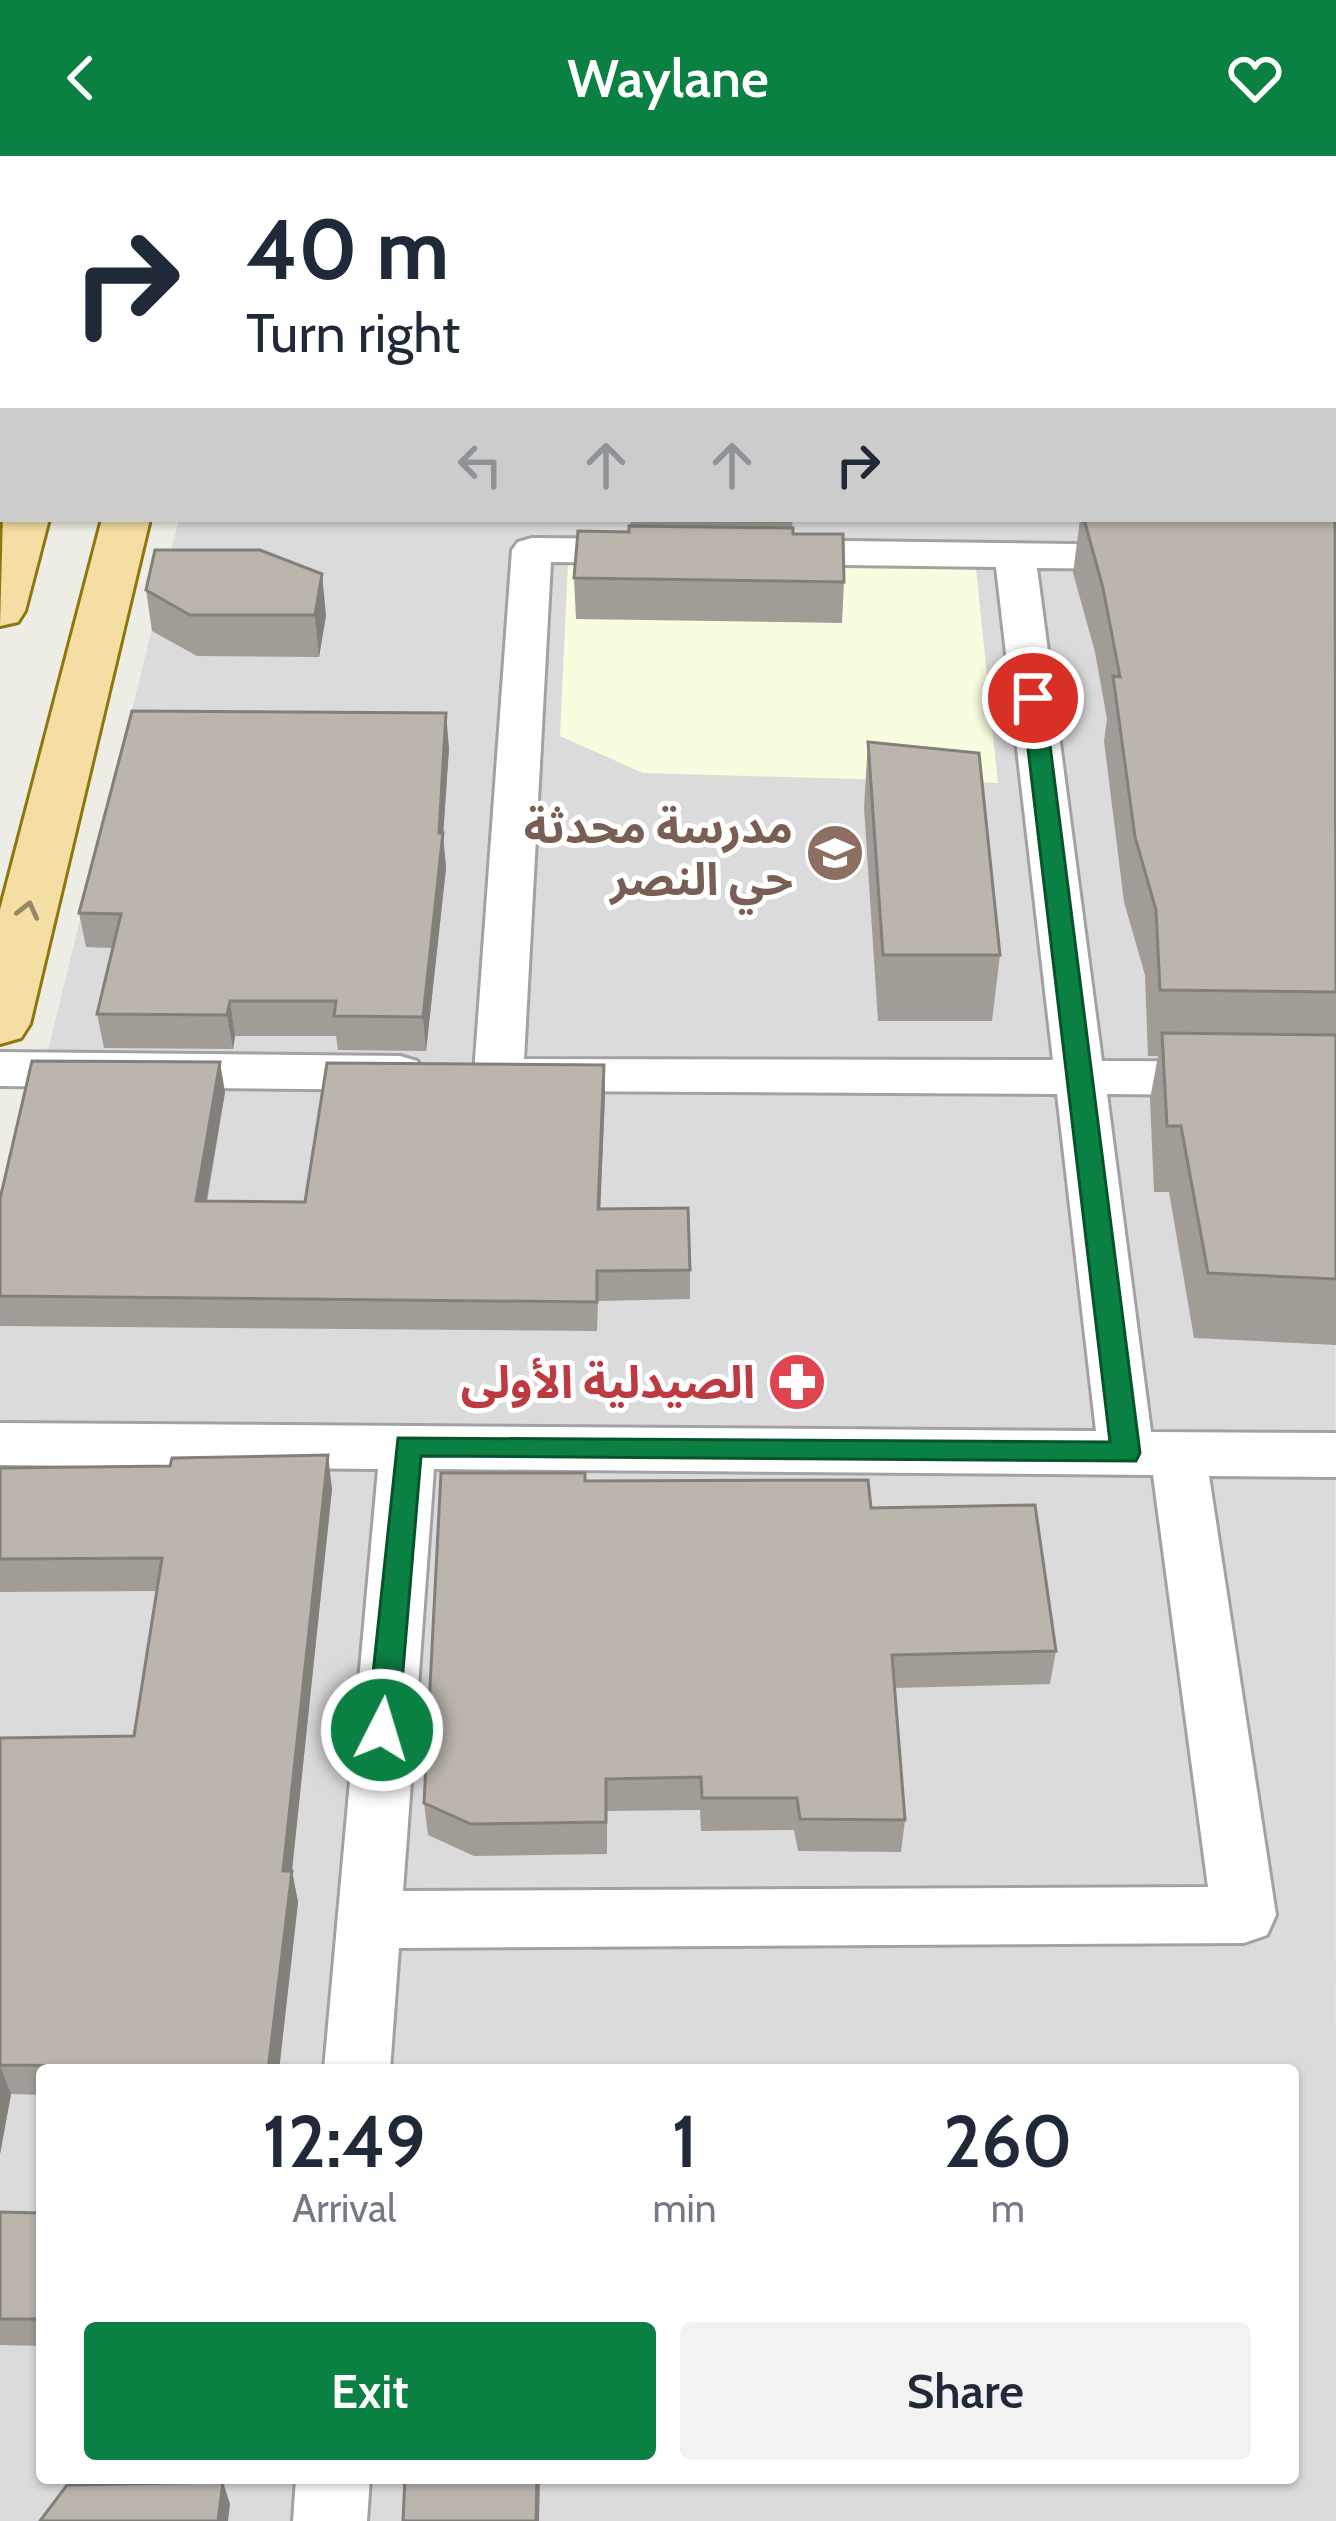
<!DOCTYPE html>
<meta charset="utf-8">
<style>
:root{--surface:#fff;--page:#f2f2f3;--text:#1f2937;--muted:#747a83;--accent:#0b8043}
body{margin:0;font-family:Cabin,"Noto Sans Arabic",sans-serif;background:var(--page);color:var(--text);height:100vh;display:flex;flex-direction:column;font-size:45px;white-space:nowrap}
*{box-sizing:border-box;margin:0}
p{font-size:39px;color:var(--muted)}
.icon{flex:none;width:66px;height:66px;fill:none;stroke:currentColor;stroke-width:2;stroke-linecap:round;stroke-linejoin:round}
.map{position:relative;flex:1;overflow:hidden}
.sheet{position:absolute;left:36px;top:1908px;width:1263px;height:420px;display:flex;flex-direction:column;background:var(--surface);border-radius:12px;box-shadow:0 3px 9px #0004}
.sheet>*{flex:none}
.top-card{position:absolute;left:0px;top:0px;width:1338px;height:366px;box-shadow:0 3px 9px #0004;background:#fff;color:var(--text);overflow:hidden}
.pin{position:absolute;display:grid;place-items:center;width:102px;height:102px;color:#fff;margin:-51px;border:6px solid #fff;border-radius:50%;box-shadow:0 3px 12px #0007}
.me{position:absolute;width:132px;margin:-66px;rotate:5deg;stroke-linejoin:round;filter:drop-shadow(0 0 9px #0008)}
.turn{display:flex;align-items:center;gap:42px;height:252px;padding:0 48px;font-size:54px}
.turn .icon{width:156px;height:156px;stroke-width:2.5}
.turn b{display:block;font-size:84px;line-height:102px}
.lanes{display:flex;align-items:center;height:114px;padding:0 48px;background:#0003;justify-content:center;gap:60px;direction:ltr}
.lanes .off{opacity:.35}
.eta{display:flex;justify-content:space-evenly;align-items:center;height:204px;text-align:center}
.eta b{font-size:72px;font-weight:600;line-height:84px}
.cta{display:flex;gap:24px;margin-top:auto;padding:24px 48px}
.cta a{flex:1;height:138px;border-radius:12px;background:var(--accent);color:#fff;font-size:48px;font-weight:600;line-height:138px;text-align:center}
.cta a+a{background:var(--page);color:var(--text)}
header{display:flex;justify-content:space-between;align-items:center;height:156px;padding:0 48px;background:var(--accent);color:#fff;font-size:54px;font-weight:600}
.map>svg:first-child{display:block}
.residential{fill:#dcdbdb;fill-rule:evenodd}
.education{fill:#f8fddf}
.lines{fill:none;stroke-linecap:round;stroke-linejoin:round}
.minor-casing{stroke:#a2a2a2;stroke-width:6}
.secondary-casing{stroke:#546d0d;stroke-width:6}
.primary-casing{stroke:#8d760b;stroke-width:6}
.minor{fill:#fff;fill-rule:evenodd}
.secondary{fill:#e9f5bc;fill-rule:evenodd}
.primary{fill:#f5dea3;fill-rule:evenodd}
.rail-casing{stroke:#6c6c6c;stroke-width:9}
.rail{stroke:#fff;stroke-width:6;stroke-dasharray:20;stroke-linecap:butt}
.wall{fill:#a19c96}
.shaded-wall{fill:#837f7a}
.building{fill:#bbb5ae;stroke:#837f7a;stroke-width:3}
.oneway{stroke:#948867}
.route{fill:#0b8043;stroke:#07532c;stroke-width:3}
.labels{text-anchor:middle;stroke-width:10;stroke-linejoin:round;paint-order:stroke}
.education-label{font-size:45px;font-weight:bold;fill:#785e54;stroke:#fff;text-anchor:end}
.health-label{font-size:45px;font-weight:bold;fill:#be3a42;stroke:#fff;text-anchor:end}
</style>
<header><svg class="icon" aria-label="back" viewBox="0 0 24 24"><path d="M15 5l-7 7 7 7"/></svg>Waylane<svg class="icon" aria-label="heart" viewBox="0 0 24 24"><path d="M12 20l-8-8c-3-5 5-10 8-4 3-6 11-1 8 4z"/></svg></header>
<div class="map">
<svg width="1336" height="2365" viewBox="0 0 1336 2365">
<rect width="100%" height="100%" fill="#eeede5"/>
<path class="residential" d="M1335,249L1336,2365H0V1088L179,363H1335ZM42,1914H1293V2322H42Z"/>
<path class="education" d="M568,408L976,413L998,627L643,617L560,580Z"/>
<g class="lines">
<defs>
<g id="minor">
<path d="M532,382L650,383L664,386L670,395L664,404L650,407L551,406L524,903L1053,904L996,411L768,408L754,405L748,396L754,387L768,384L1148,389L1162,392L1168,401L1162,410L1148,413L1037,412L1102,905L1336,906V940L1107,938L1151,1276L1336,1277V1321L1209,1320L1276,1759L1267,1779L1244,1787L399,1792L390,1914H324L378,1313L0,1309V1267L1096,1275L1057,938L530,935C513,930 499,935 482,930L474,918L512,394L518,386ZM434,1313L1153,1319L1208,1731L403,1735Z"/>
<path d="M0,896L400,900L417,905L425,917L417,929L400,934L0,930Z"/>
<path d="M296,2322H370L367,2365H293Z"/>
</g>
<rect id="secondary" x="0" y="180" width="3" height="26"/>
<g id="primary">
<path d="M1065,0H1106L1108,3H1067Z"/>
<path d="M1134,0H1175L1177,3H1136Z"/>
<rect x="1335" y="144" width="1" height="27"/>
<rect x="1335" y="195" width="1" height="27"/>
<path d="M3,360L49,363L25,455L18,466L0,470Z"/>
<path d="M102,363H150L30,868L21,882L0,888V754Z"/>
</g>
</defs>
<use href="#minor" class="minor-casing"/>
<use href="#secondary" class="secondary-casing"/>
<use href="#primary" class="primary-casing"/>
<use href="#minor" class="minor"/>
<use href="#secondary" class="secondary"/>
<use href="#primary" class="primary"/>
<defs>
<path id="rail" d="M1326,0L1330,3"/>
</defs>
<use href="#rail" class="rail-casing"/>
<use href="#rail" class="rail"/>
</g>
<g class="wall">
<path d="M1336,356V1189L1194,1182L1169,1036H1154L1150,943L1158,900H1148L1145,819L1124,746L1104,585L1107,563L1095,496L1073,417L1080,363H1335Z"/>
<path d="M631,363H792L793,378L844,426L842,467L576,463L574,422L629,376Z"/>
<path d="M146,434L326,459L319,501L197,500L152,475Z"/>
<path d="M868,586L1000,799L992,865H878L864,651Z"/>
<path d="M449,592L443,680L446,712L426,895L338,894L336,880H235L233,893L104,892L97,858L113,792L86,791L79,757Z"/>
<path d="M604,909L605,939L600,1053L690,1114V1143L598,1145L597,1175L0,1170V1043L225,936L207,1046H305Z"/>
<path d="M0,1312L332,1333L292,1715L298,1746L279,1914H42V1939L11,1938L0,1998V1582L134,1580L157,1435L0,1436Z"/>
<path d="M586,1325L871,1352L1056,1495L1050,1528L895,1532L905,1664L901,1696L798,1695L794,1674L701,1675L700,1654L607,1655V1698L474,1700L428,1679L424,1647Z"/>
<path d="M0,2056L42,2057V2190L0,2189Z"/>
</g>
<g class="shaded-wall">
<path d="M322,418L326,459L319,501L315,459Z"/>
<path d="M446,557L449,592L443,680L446,712L426,895L423,861Z"/>
<path d="M230,845L235,880L233,893L227,859Z"/>
<path d="M220,906L225,936L201,1075L196,1045Z"/>
<path d="M604,909L605,939L599,1083L598,1053Z"/>
<path d="M328,1299L332,1333L290,1732L292,1715L298,1746L279,1914H268L283,1715Z"/>
<path d="M0,1910L11,1938L0,1998Z"/>
<path d="M537,2322H540L539,2365H536Z"/>
<path d="M223,2326L230,2348L228,2365H218Z"/>
</g>
<g class="building">
<path d="M1335,356L1336,836L1160,834L1156,754L1135,681L1113,520L1120,521L1103,432L1084,363H1335Z"/>
<path d="M629,370L793,372V378H843L844,426L574,422L578,375L629,376Z"/>
<path d="M155,394H260L322,418L315,459H190L146,434Z"/>
<path d="M132,555L446,557L439,677H443L423,861L334,860L336,845H230L227,859L97,858L121,758L79,757Z"/>
<path d="M868,586L979,597L1000,799H883Z"/>
<path d="M1162,877L1336,879V1123L1208,1117L1181,970H1167Z"/>
<path d="M32,905L220,906L196,1045L305,1046L327,907L604,909L598,1053L688,1052L690,1114L597,1115V1146L0,1140V1043Z"/>
<path d="M328,1299L283,1715H292L268,1914H101L102,1910L0,1909V1582L134,1580L162,1402L0,1403V1312L170,1310L172,1302Z"/>
<path d="M441,1317H585V1325L868,1324L871,1352L1035,1349L1056,1495L892,1499L905,1664L800,1663L797,1642H702L701,1621L606,1623V1666L471,1668L424,1647Z"/>
<path d="M0,2056L42,2057V2163H0Z"/>
<path d="M405,2322H537L536,2365H403Z"/>
<path d="M223,2326L218,2365H40L67,2329Z"/>
</g>
<defs><path id="oneway-chevron" d="M-2-3.5L2.5 0L-2 3.5" fill="none" stroke-width="1.6" stroke-linecap="round" stroke-linejoin="round" transform="scale(3)"/></defs>
<use class="oneway" href="#oneway-chevron" transform="translate(28 754) rotate(-76)"/>
<path class="route" d="M1033,535L1044,542L1140,1297L1136,1305L421,1300L398,1574L393,1583L382,1587L372,1583L367,1574L398,1282L1110,1286L1022,542Z"/>
<defs>
<symbol id="school-disc" viewBox="-11 -11 22 22"><circle r="9.5" fill="#8d6e63" stroke="#fff"/><path d="M0-5L7-2L0 1L-7-2ZM-4 1L0 2.5L4 1V4Q0 6-4 4Z" fill="#fff"/></symbol>
<symbol id="pharmacy-disc" viewBox="-11 -11 22 22"><circle r="9.5" fill="#e0444e" stroke="#fff"/><path d="M-2-6h4v4h4v4h-4v4h-4v-4h-4v-4h4Z" fill="#fff"/></symbol>
</defs>
<g fill-rule="evenodd">
<use href="#school-disc" x="802" y="664" width="66" height="66"/>
<use href="#pharmacy-disc" x="764" y="1193" width="66" height="66"/>
</g>
<g class="labels">
<g class="education-label">
<text x="793" y="687">مدرسة محدثة<tspan x="793" dy="52">حي النصر</tspan></text>
</g>
<g class="health-label">
<text x="755" y="1242">الصيدلية الأولى</text>
</g>
</g>
</svg>
<div class="pin" style="left:1033px;top:542px;background:#d93025"><svg class="icon" aria-label="arrive" viewBox="0 0 24 24"><path d="M6 21V4h12l-3 4 3 4H6"/></svg></div>
<svg class="me" style="left:382px;top:1574px" viewBox="-20 -20 40 40"><circle r="17" fill="#0b8043" stroke="#fff" stroke-width="3"/><path d="M0-11L8 9 0 5-8 9z" fill="#fff"/></svg>
<div class="top-card">
<div class="turn"><svg class="icon" aria-label="right" viewBox="0 0 24 24"><path d="M7 20v-9h11M14 6l5 5-5 5"/></svg><div><b>40 m</b>Turn right</div></div>
<div class="lanes"><svg class="icon off" aria-label="left" viewBox="0 0 24 24"><path d="M17 20v-9H6M10 6l-5 5 5 5"/></svg><svg class="icon off" aria-label="ahead" viewBox="0 0 24 24"><path d="M12 20V5M6 11l6-6 6 6"/></svg><svg class="icon off" aria-label="ahead" viewBox="0 0 24 24"><path d="M12 20V5M6 11l6-6 6 6"/></svg><svg class="icon" aria-label="right" viewBox="0 0 24 24"><path d="M7 20v-9h11M14 6l5 5-5 5"/></svg></div>
</div>
<section class="sheet">
<div class="eta">
<div><b>12:49</b><p>Arrival</p></div>
<div><b>1</b><p>min</p></div>
<div><b>260</b><p>m</p></div>
</div>
<div class="cta"><a>Exit</a><a>Share</a></div>
</section>
</div>
